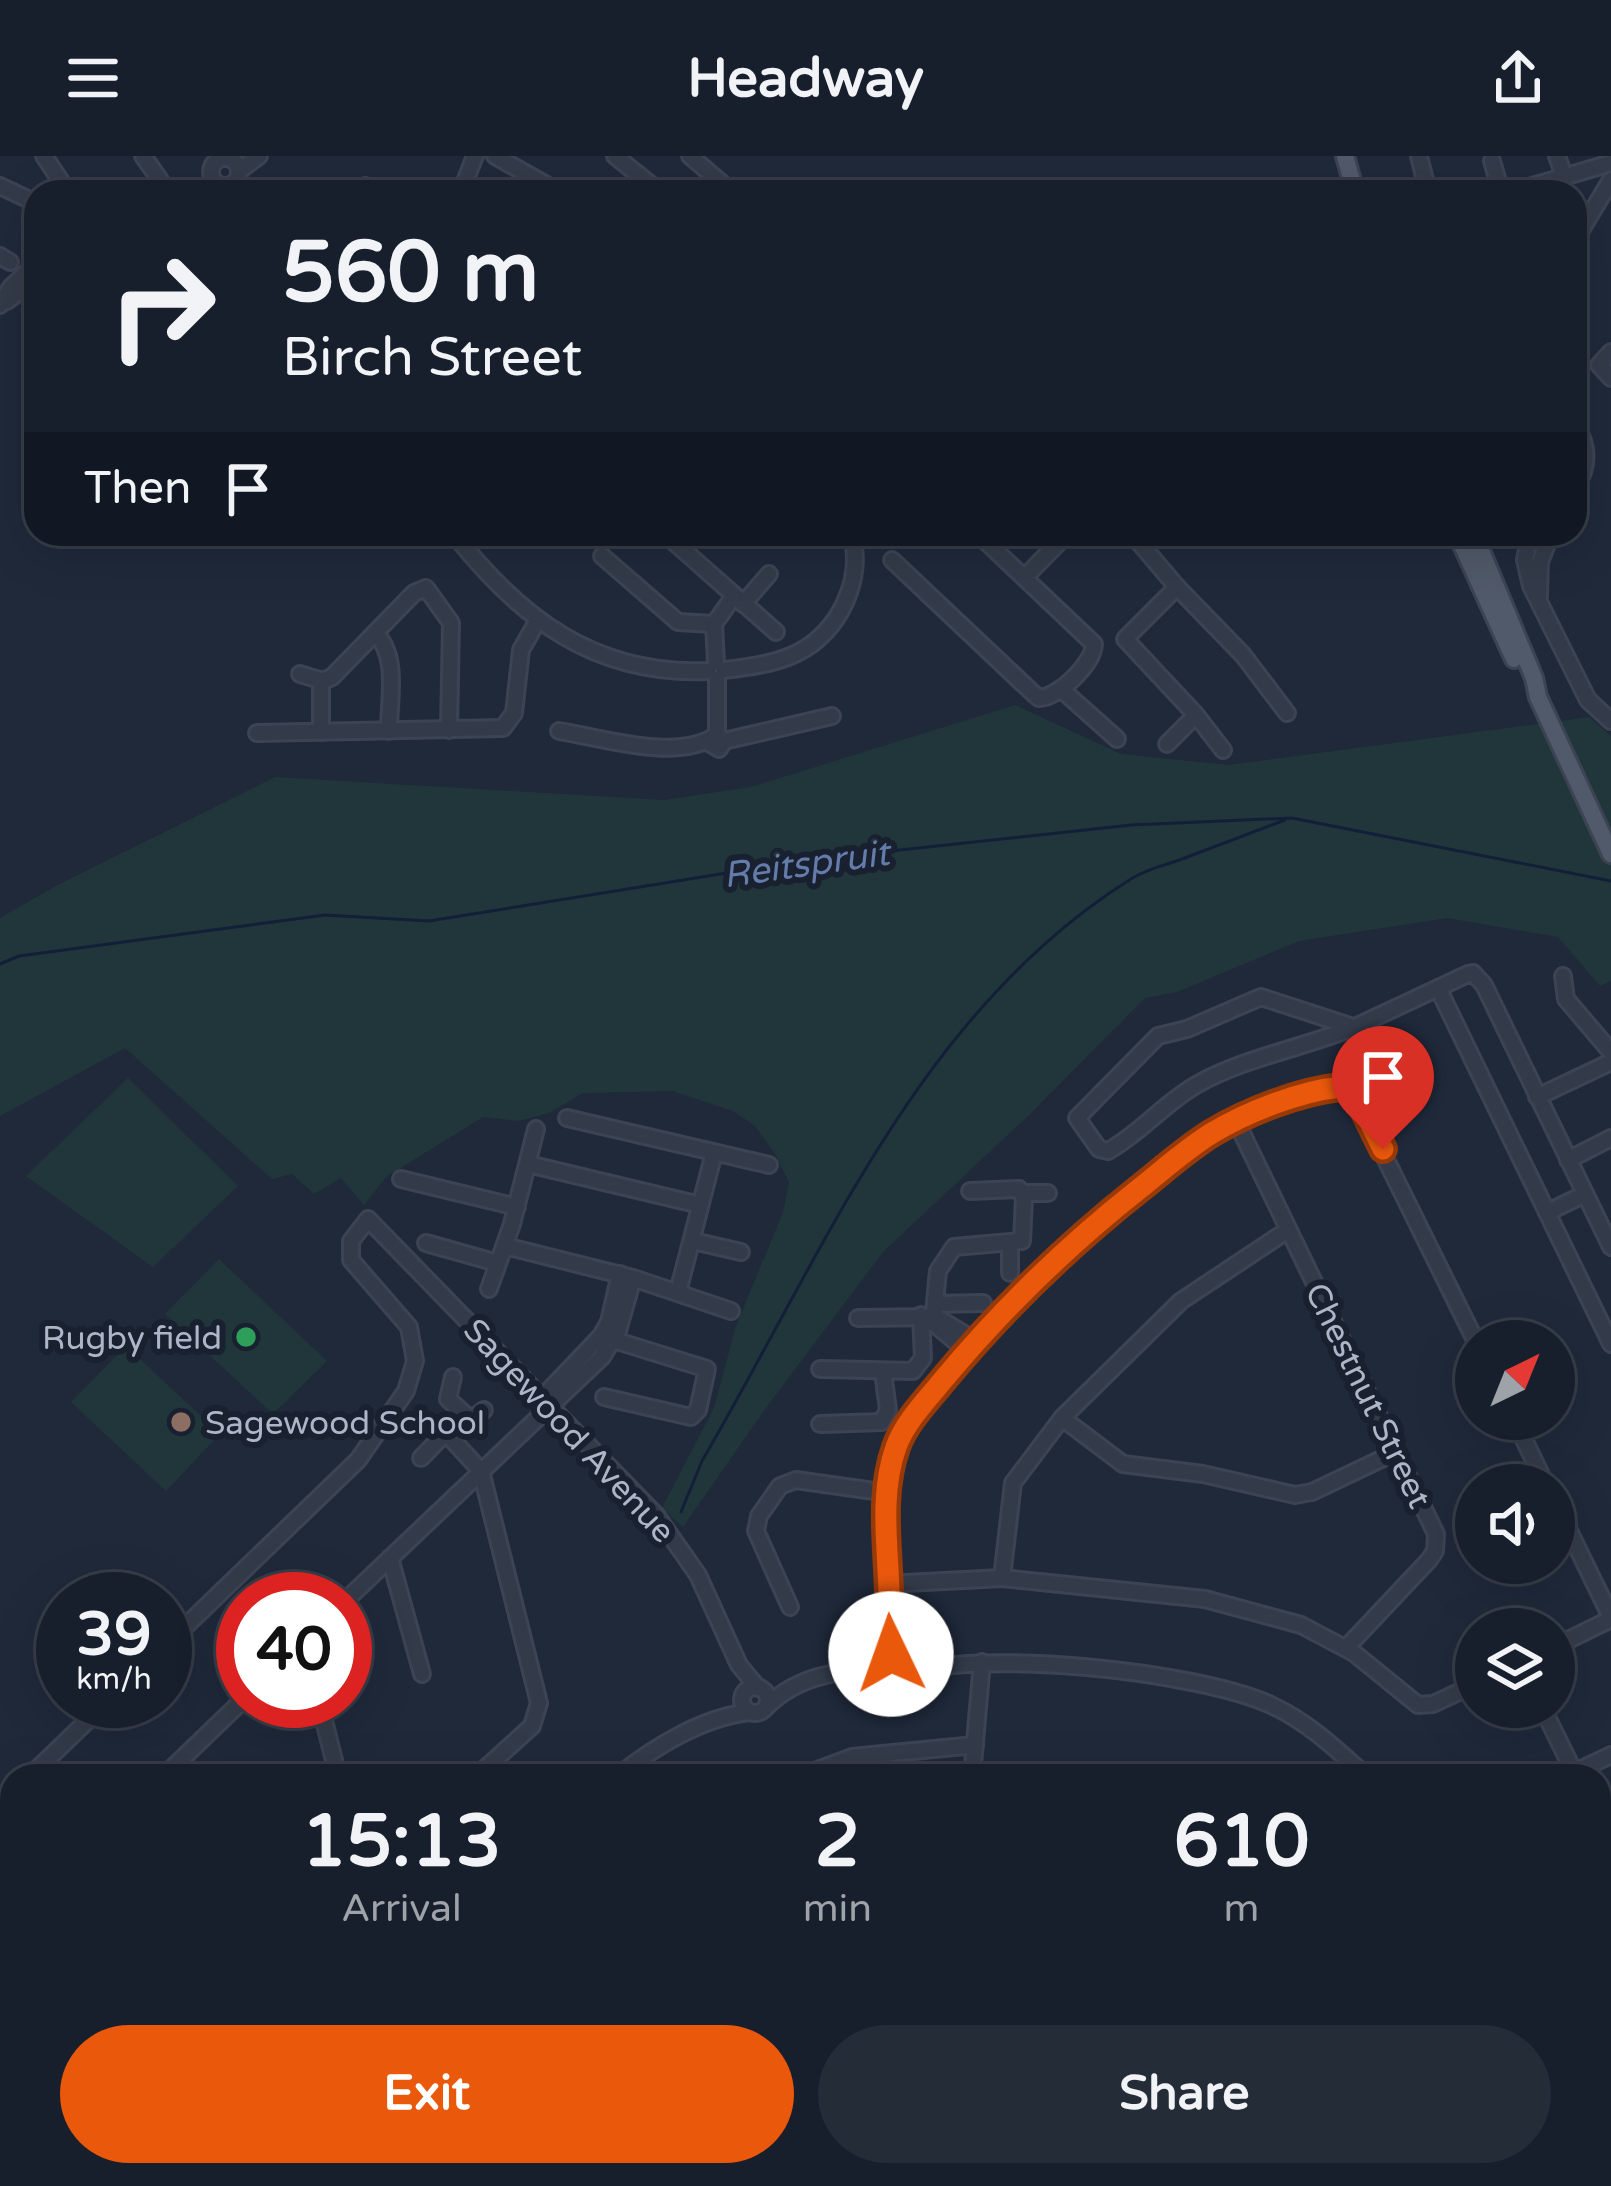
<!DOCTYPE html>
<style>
:root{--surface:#171f2c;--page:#242c38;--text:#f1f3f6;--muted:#9ea2a9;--line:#363d48;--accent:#ea580c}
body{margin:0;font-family:"Varela Round",sans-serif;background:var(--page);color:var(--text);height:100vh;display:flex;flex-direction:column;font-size:45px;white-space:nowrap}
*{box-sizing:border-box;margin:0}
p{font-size:39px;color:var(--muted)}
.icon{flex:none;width:66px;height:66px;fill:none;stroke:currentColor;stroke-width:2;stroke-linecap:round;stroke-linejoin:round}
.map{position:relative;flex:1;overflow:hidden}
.details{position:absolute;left:0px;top:1608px;width:1611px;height:423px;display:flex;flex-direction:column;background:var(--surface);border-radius:36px 36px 0 0;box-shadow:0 12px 48px #0002,0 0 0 3px var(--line)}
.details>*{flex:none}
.hud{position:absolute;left:24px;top:24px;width:1563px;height:366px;border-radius:36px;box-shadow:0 12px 48px #0002,0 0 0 3px var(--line);background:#171f2c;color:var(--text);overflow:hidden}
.needle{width:78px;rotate:43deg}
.controls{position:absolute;left:1455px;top:1164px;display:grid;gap:24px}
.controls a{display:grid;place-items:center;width:120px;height:120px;border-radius:50%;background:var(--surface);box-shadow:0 12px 48px #0002,0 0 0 3px var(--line);font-size:60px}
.speed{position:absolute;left:36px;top:1416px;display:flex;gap:24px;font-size:60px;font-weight:700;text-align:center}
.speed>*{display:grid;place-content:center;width:156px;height:156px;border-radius:50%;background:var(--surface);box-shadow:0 12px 48px #0002,0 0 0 3px var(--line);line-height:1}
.speed small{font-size:30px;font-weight:400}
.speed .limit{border:18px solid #d22;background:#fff;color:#111}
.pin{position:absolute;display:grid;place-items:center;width:102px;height:102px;color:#fff;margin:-123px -51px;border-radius:50% 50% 50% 0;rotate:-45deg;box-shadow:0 0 12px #0007}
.pin .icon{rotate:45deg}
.me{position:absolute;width:132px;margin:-66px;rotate:357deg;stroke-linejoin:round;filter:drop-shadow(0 0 9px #0008)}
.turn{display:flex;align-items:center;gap:42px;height:252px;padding:0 60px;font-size:54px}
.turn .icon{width:156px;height:156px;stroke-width:2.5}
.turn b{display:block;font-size:84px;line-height:102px}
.then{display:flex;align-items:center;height:114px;padding:0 60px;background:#0003;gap:24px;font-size:45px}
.eta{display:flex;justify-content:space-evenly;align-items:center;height:204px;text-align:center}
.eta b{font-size:72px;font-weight:700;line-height:84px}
.primary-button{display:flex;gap:24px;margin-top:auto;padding:24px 60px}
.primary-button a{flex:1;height:138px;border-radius:72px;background:var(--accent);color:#fff;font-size:48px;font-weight:700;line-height:138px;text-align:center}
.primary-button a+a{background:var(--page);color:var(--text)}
header{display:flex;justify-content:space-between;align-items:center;height:156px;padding:0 60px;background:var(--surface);font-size:54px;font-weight:700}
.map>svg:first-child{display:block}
.green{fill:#21363b}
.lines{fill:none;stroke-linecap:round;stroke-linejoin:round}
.stream{stroke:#131f38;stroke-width:3}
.minor-casing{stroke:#3c4454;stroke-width:20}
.major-casing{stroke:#3c4454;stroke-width:22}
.minor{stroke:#333b4a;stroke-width:14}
.major{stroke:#515a6a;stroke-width:16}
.route-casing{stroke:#983908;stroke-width:30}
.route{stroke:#ea580c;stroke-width:21}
.leisure-dot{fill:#2e9e5b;stroke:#19202f;stroke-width:4.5}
.education-dot{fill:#8d6e63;stroke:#19202f;stroke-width:4.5}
.labels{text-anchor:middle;stroke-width:12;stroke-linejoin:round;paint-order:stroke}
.poi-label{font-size:33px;fill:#adb5c7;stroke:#19202f;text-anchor:end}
.street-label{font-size:33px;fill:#adb5c7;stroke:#19202f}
.water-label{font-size:36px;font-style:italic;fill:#647ca9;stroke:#19202f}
</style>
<header><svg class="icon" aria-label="menu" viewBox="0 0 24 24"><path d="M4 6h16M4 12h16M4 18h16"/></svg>Headway<svg class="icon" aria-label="share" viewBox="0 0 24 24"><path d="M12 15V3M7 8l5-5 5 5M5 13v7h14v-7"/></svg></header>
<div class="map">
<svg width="1611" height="2030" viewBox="0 0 1611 2030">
<rect width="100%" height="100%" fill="#1f293a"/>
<g class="green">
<path d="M1015,549L1121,598L1229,609L1589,561L1611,580V825L1600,830L1558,781L1447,762L1299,785L1177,836L1145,842L1029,959L883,1096L763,1256L683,1371L662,1352L714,1252L736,1170L783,1056L789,1026L775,998L755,970L733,955L672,935L583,937L549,957L518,965L483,961L386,1021L364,1049L341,1022L314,1038L292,1018L272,1023L125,892L0,960V762L54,731L275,621L664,644L751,631Z"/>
<path d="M128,922L238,1030L153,1111L26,1020Z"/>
<path d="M219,1103L327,1205L273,1258L165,1158Z"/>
<path d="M126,1190L220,1278L166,1335L71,1246Z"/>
</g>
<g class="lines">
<g class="stream">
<path d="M0,808L19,800L325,759L429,765L807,704L1131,669L1292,662L1611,725"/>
<path d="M681,1356L702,1305C824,1097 918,856 1131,723C1146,713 1166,709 1182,703C1217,690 1251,677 1285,664"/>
</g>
<defs>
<g id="minor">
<path d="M44,0L68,36"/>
<path d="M143,0L160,24"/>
<path d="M495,0L559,36"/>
<path d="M615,0L660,36"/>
<path d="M690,0L732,36"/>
<path d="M1419,0L1428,36"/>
<path d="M1557,0L1564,20"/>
<circle cx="225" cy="16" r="14"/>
<path d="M1492,5L1501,36"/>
<path d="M240,14L259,0"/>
<path d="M0,30L36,47"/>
<path d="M365,30L372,36"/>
<path d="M195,36L222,30"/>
<path d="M461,36L475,0"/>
<path d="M1512,36L1611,7"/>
<path d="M1575,84L1611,24"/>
<path d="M0,100L10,106"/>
<path d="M7,145L36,123"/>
<path d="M0,149L11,131L36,108"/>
<path d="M1611,196L1599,209L1611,222"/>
<path d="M1575,268C1589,290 1589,310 1575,333"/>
<path d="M454,378C520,462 595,520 708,515"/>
<path d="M665,378L776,476"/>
<path d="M827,378L829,380"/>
<path d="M1132,378L1177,431L1125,483L1196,559L1223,594"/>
<path d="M1530,378L1525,404L1531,430L1588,544L1611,565"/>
<path d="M602,400L678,466L714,468"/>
<path d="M892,404L1034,538L1039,542C1059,541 1093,508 1094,488L978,378"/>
<path d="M1025,421L1067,378"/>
<path d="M1177,431L1243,499L1287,557"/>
<path d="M1539,440L1540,406L1551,378"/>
<path d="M743,448L769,418"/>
<path d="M375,477C399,500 389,543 389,575"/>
<path d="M716,507L714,468L734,440"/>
<path d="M724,514C748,511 775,508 797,497C839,477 865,422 851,378"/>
<path d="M300,518L323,525L332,521L414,437L426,432L451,467L449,574"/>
<path d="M717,523V579"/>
<path d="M321,525V576"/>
<path d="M1061,533L1117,583"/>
<path d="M559,575C608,583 677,606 717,579L724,585L719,593L709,587"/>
<path d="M257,577L503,572L514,557L521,494L538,464"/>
<path d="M724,585L832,560"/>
<path d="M1167,588L1196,559"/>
<path d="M1563,820L1566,843L1611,896"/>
<path d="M1438,832L1611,1188"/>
<path d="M1537,941L1611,906"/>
<path d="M1402,949L1383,912L1369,904L1353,872L1350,870L1261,841L1187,873L1158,880L1077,962L1099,993L1108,995C1141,977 1165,946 1198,928C1243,902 1307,891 1357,870L1468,818L1473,817L1484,829L1611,1091"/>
<path d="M567,962L769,1009"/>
<path d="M1236,965L1436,1378L1435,1395L1429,1404L1346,1492"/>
<path d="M1568,1004L1611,982"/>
<path d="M528,1008L700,1049"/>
<path d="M401,1023L517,1051"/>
<path d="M1022,1037H1048"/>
<path d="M1548,1056L1585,1038"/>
<path d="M693,1085L741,1096"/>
<path d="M426,1087L497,1107"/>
<path d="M505,1090L633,1122L731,1155"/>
<path d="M1010,1117V1088"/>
<path d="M489,1133L512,1068L536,973"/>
<path d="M678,1136L714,997"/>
<path d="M936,1148L983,1147"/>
<path d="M858,1162L936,1161L976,1185"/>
<path d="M931,1165L967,1195"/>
<path d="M933,1167L938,1115L954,1091L1022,1085L1024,1042L1019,1033L970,1035"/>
<path d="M601,1180L707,1213L698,1254L691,1261L604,1241"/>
<path d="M820,1213L913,1215L923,1202L921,1159"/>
<path d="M453,1221L448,1243L471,1264L484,1254"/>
<path d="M541,1248V1243L601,1180L609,1166L620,1118"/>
<path d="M1062,1262L1123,1308L1203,1318L1295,1339L1312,1336L1396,1296"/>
<path d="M1514,1263L1546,1329"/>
<path d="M820,1268L882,1266L888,1254L883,1216"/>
<path d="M446,1277L481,1315L539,1547L532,1570L477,1620"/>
<path d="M421,1302L464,1258"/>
<path d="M1554,1344L1611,1461"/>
<path d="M390,1402L422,1518"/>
<path d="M1002,1422L1013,1327L1062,1262L1181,1145L1288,1074"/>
<path d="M887,1428L1002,1422L1205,1443L1301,1469L1354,1497L1418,1549L1433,1548L1476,1528"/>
<path d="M345,1445L602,1201L618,1175L633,1122"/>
<path d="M790,1451L756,1375L759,1360L780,1330L796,1324L888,1337"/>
<path d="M165,1490L358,1304L406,1235L415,1205L409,1171L351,1104V1085L368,1063L656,1359L698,1419L739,1509L758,1532"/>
<path d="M1554,1491L1611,1463"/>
<circle cx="891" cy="1510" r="13"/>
<path d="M896,1499L890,1475L885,1410L892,1303L906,1272L929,1241L990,1170L1078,1081L1199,986L1222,972L1287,945L1333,931L1353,937L1476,1186"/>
<path d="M901,1519C978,1492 1196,1515 1271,1549C1308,1566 1336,1593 1366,1620"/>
<circle cx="755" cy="1544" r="13"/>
<path d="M319,1545L338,1620"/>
<path d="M766,1551C797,1521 839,1511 881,1518"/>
<path d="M1542,1551L1574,1616"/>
<path d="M30,1620L108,1545"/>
<path d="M164,1620L243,1544"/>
<path d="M618,1620C654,1591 703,1561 750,1556"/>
<path d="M801,1620L852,1601L975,1589"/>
<path d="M972,1620L982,1506"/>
<path d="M1567,1620L1611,1599"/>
<path d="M0,1648L12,1637"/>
<path d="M0,1783L12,1766"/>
<path d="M1599,1792L1611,1811"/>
<path d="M1599,1949L1611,1967"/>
<path d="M737,2019L742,2030"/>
<path d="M879,2019L884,2030"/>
<path d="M1157,2019L1163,2030"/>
<path d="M205,2030L217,2019"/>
<path d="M332,2030L334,2019"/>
<path d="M424,2030L425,2019"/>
<path d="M573,2030L574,2019"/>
<path d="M1283,2030L1310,2019"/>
</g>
<g id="major">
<path d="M1345,0L1355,36"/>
<path d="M1457,378L1514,503"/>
<path d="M1474,378L1534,522L1538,541L1611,698"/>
</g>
</defs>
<use href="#minor" class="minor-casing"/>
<use href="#major" class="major-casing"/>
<use href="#minor" class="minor"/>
<use href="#major" class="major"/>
</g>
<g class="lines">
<defs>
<path id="route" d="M891,1498L884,1500C900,1433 872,1359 896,1291C905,1266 926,1245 943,1224C1002,1153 1067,1090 1139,1033C1163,1014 1186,993 1212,977C1247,956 1300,935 1341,931L1357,940L1383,993"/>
</defs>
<use href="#route" class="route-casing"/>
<use href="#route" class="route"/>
</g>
<circle class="leisure-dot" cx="246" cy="1181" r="12"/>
<circle class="education-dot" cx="181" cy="1266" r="12"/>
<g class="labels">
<g class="poi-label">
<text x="222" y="1193">Rugby field</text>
<text x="205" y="1278" text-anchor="start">Sagewood School</text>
</g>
<g class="street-label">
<text transform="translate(1369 1239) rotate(64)" y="12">Chestnut Street</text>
<text transform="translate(570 1274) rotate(47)" y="12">Sagewood Avenue</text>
</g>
<g class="water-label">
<text transform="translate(806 707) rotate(-8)" y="13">Reitspruit</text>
</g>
</g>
</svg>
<div class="controls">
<a><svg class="needle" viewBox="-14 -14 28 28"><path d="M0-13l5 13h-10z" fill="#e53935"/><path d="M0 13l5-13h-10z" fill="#9ea2a9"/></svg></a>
<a><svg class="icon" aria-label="sound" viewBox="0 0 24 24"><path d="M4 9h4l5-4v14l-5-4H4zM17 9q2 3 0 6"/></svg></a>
<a><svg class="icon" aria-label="layers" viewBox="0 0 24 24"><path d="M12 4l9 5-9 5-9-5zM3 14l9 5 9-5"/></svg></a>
</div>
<div class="speed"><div>39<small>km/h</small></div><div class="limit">40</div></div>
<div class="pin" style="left:1383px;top:993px;background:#d93025"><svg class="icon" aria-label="arrive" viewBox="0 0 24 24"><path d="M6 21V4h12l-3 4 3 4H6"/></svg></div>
<svg class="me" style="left:891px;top:1498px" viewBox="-20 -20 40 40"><circle r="19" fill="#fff"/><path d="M0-13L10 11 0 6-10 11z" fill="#ea580c"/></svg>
<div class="hud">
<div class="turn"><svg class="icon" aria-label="right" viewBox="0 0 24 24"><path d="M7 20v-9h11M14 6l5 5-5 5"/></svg><div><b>560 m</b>Birch Street</div></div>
<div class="then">Then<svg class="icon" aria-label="arrive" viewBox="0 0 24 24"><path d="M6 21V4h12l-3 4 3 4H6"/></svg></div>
</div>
<section class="details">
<div class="eta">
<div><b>15:13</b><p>Arrival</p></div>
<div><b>2</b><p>min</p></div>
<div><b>610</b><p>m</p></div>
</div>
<div class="primary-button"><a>Exit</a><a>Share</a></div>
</section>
</div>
